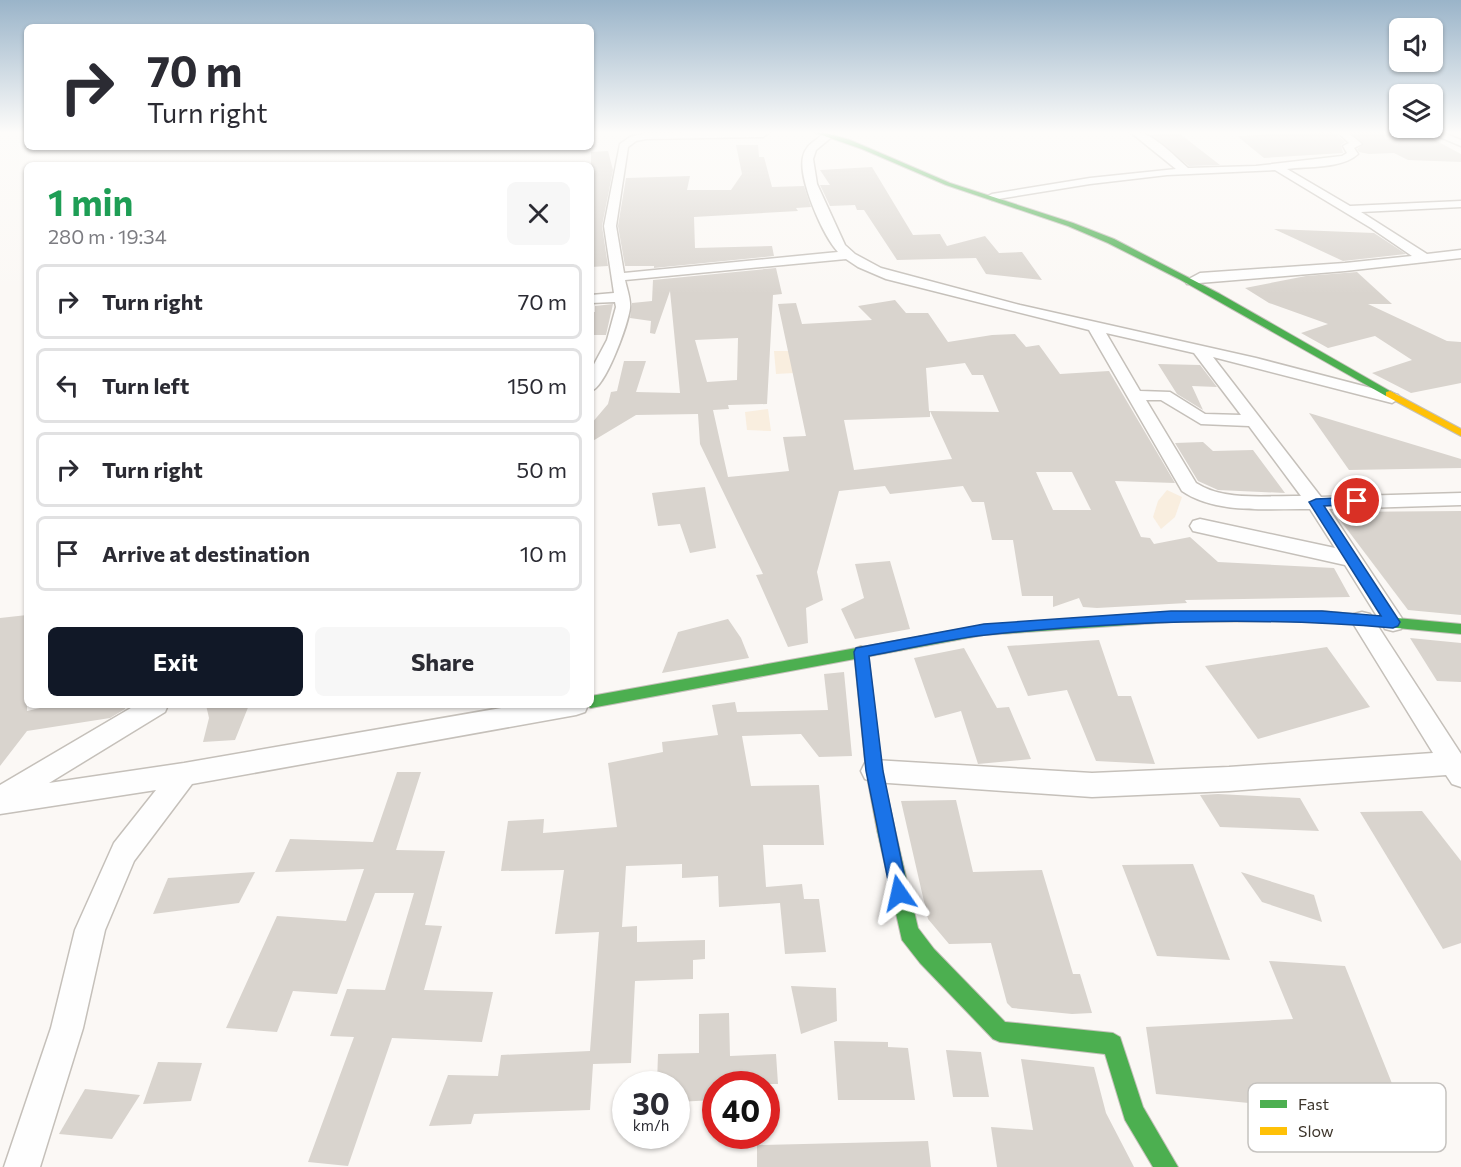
<!DOCTYPE html>
<meta charset="utf-8">
<style>
:root{--surface:#fff;--page:#f7f7f7;--text:#2b2b33;--muted:#7c7c81;--line:#e1e1e2;--accent:#111827}
body{margin:0;font-family:Commissioner,sans-serif;background:var(--page);color:var(--text);height:100vh;display:flex;flex-direction:column;font-size:22px;white-space:nowrap}
*{box-sizing:border-box;margin:0}
p{font-size:20px;color:var(--muted)}
.icon{flex:none;width:33px;height:33px;fill:none;stroke:currentColor;stroke-width:2;stroke-linecap:round;stroke-linejoin:round}
.map{position:relative;flex:1;overflow:hidden}
.drawer{position:absolute;left:24px;top:162px;width:570px;height:546px;display:flex;flex-direction:column;background:var(--surface);border-radius:9px;box-shadow:0 2px 4px #0004}
.drawer>*{flex:none}
.banner{position:absolute;left:24px;top:24px;width:570px;height:126px;border-radius:9px;box-shadow:0 2px 4px #0004;background:#fff;color:var(--text);overflow:hidden}
.buttons{position:absolute;left:1389px;top:18px;display:grid;gap:12px}
.buttons a{display:grid;place-items:center;width:54px;height:54px;border-radius:9px;background:var(--surface);box-shadow:0 2px 4px #0004;font-size:30px}
.speed{position:absolute;left:612px;top:1071px;display:flex;gap:12px;font-size:30px;font-weight:700;text-align:center}
.speed>*{display:grid;place-content:center;width:78px;height:78px;border-radius:50%;background:var(--surface);box-shadow:0 2px 4px #0004;line-height:1}
.speed small{font-size:15px;font-weight:400}
.speed .limit{border:9px solid #d22;background:#fff;color:#111}
.pin{position:absolute;display:grid;place-items:center;width:51px;height:51px;color:#fff;margin:-26px;border:3px solid #fff;border-radius:50%;box-shadow:0 2px 6px #0007}
.me{position:absolute;width:66px;margin:-33px;rotate:349deg;stroke-linejoin:round;filter:drop-shadow(0 0 4px #0008)}
.turn{display:flex;align-items:center;gap:21px;height:126px;padding:0 24px;font-size:27px}
.turn .icon{width:78px;height:78px;stroke-width:2.5}
.turn b{display:block;font-size:42px;line-height:51px}
.round{display:grid;place-items:center;flex:none;width:63px;height:63px;border-radius:9px;background:var(--page)}
.overview{display:flex;align-items:center;justify-content:space-between;height:102px;padding:0 24px}
h1{font-size:36px;font-weight:700;line-height:45px;color:#1e9e55}
.cta{display:flex;gap:12px;margin-top:auto;padding:12px 24px}
.cta a{flex:1;height:69px;border-radius:9px;background:var(--accent);color:#fff;font-size:24px;font-weight:700;line-height:69px;text-align:center}
.cta a+a{background:var(--page);color:var(--text)}
ul{padding:0;list-style:none}
li{display:flex;align-items:center;gap:18px;height:75px;margin:0 12px 9px;padding:0 12px;border:3px solid var(--line);border-radius:9px}
li div{flex:1}
li b{display:block;font-size:22px}
li em{font-style:normal}
.map>svg:first-child{display:block}
.green{fill:#f9eedf}
.building{fill:#d9d4ce;fill-rule:evenodd}
.lines{fill:none;stroke-linecap:round;stroke-linejoin:round}
.street-casing{stroke:#c5c0ba;stroke-width:3}
.fast-casing{stroke:#c5c0ba;stroke-width:2}
.slow-casing{stroke:#c5c0ba;stroke-width:2}
.street{fill:#fefefe;fill-rule:evenodd}
.fast{fill:#4caf50;fill-rule:evenodd}
.slow{fill:#ffc107;fill-rule:evenodd}
.route{fill:#1a73e8;stroke:#114b97;stroke-width:1.5}
.key{fill:#fff;stroke:#c5c2bf;stroke-width:1.5}
.key-label{font-size:16px;fill:#3d352b}
</style>
<div class="map">
<svg width="1461" height="1167" viewBox="0 0 1461 1167">
<rect width="100%" height="100%" fill="#fbf8f5"/>
<g class="green">
<path d="M774,351H808L794,373L776,374Z"/>
<path d="M768,409L771,431L747,430L745,412Z"/>
<path d="M1167,490L1182,497L1175,517L1161,529L1153,517L1158,501Z"/>
</g>
<g class="building">
<path d="M1373,131H1418L1461,154V162L1408,160L1394,153L1369,154L1359,152L1357,149L1364,144L1350,132Z"/>
<path d="M1334,132L1345,142L1341,145L1343,153L1264,158L1237,136Z"/>
<path d="M1180,134L1220,165L1189,166L1150,135Z"/>
<path d="M736,145H758L759,157H764L772,187L804,186L811,207L796,208L798,211L694,217L695,248L772,246L774,256L654,268V266H625L618,226L626,178L690,176L687,190H731L742,174Z"/>
<path d="M608,151L613,170L602,226L608,266L591,267V152Z"/>
<path d="M872,167L913,235L940,234L947,246L985,236L999,253L1022,252L1042,280L986,274L976,258L897,260L864,210H857L855,205L830,206L820,185H830L820,170Z"/>
<path d="M1274,229L1374,233L1406,254L1343,261Z"/>
<path d="M776,268L782,294L773,295L767,404L728,405L729,409L713,410L728,477L789,471L783,437L806,436L778,304L796,303L802,324L872,320L858,306L895,300L906,313H928L948,342L992,335L1015,334L1026,347L1039,345L1060,374L1109,371L1175,483L1115,481L1141,537L1150,538L1154,544L1190,537L1218,562L1334,568L1350,597L1185,600L1187,603L1097,608L1083,607L1079,598L1053,607V596H1022L1013,540H992L984,502H972L963,486L890,494L885,486L839,491L817,572L823,600L806,608L808,643L788,647L756,575L763,574L700,444L698,414L636,415L591,442V424L608,404L611,392L617,391L624,361H646L636,392L680,393L670,291L655,334L650,333L651,321L630,318L632,303L652,301L653,280ZM738,338L737,380L707,382L695,340ZM965,363L972,375H983L999,412L929,411L926,368ZM930,411L952,459L854,470L844,420L930,417ZM1036,472H1072L1091,510H1053Z"/>
<path d="M1357,272L1392,304H1368L1447,341L1461,342V383L1411,393L1372,373L1412,360L1375,336L1328,348L1301,333L1328,324L1269,303L1245,288L1306,276Z"/>
<path d="M613,304L606,335H591V312H595V306Z"/>
<path d="M1158,364L1200,365L1217,387L1192,386L1203,410L1177,394Z"/>
<path d="M1309,413L1461,459V468L1349,470Z"/>
<path d="M1203,442L1213,451L1253,450L1285,493L1218,490L1198,481L1175,443Z"/>
<path d="M705,487L716,548L690,553L680,524L658,526L652,493Z"/>
<path d="M1461,511V615L1408,610L1334,512Z"/>
<path d="M890,561L910,629L855,639L841,609L864,598L855,564Z"/>
<path d="M27,615V711L53,705H125V709L110,718L27,731L0,766V618Z"/>
<path d="M728,619L741,638L749,658L662,673L678,632Z"/>
<path d="M1410,638L1461,643V682L1437,681Z"/>
<path d="M1099,640L1118,696H1131L1155,764L1096,761L1067,690L1028,696L1007,646Z"/>
<path d="M1327,647L1370,707L1258,739L1205,666Z"/>
<path d="M964,648L997,708L1009,707L1031,759L978,764L961,711L935,718L914,658Z"/>
<path d="M844,672L852,756L819,757L801,734L742,736L751,786L819,785L824,845H763L766,887L802,884L804,899H819L826,952L785,954L780,903L719,907L718,876L682,878V864L626,866L622,927L637,926V942L705,940V959L693,960V979L635,981L631,1063L593,1064L590,1110L474,1114L471,1124L429,1126L448,1075L498,1076L501,1055L590,1051L599,932L555,934L564,870L501,871L508,821L544,819L543,833L617,827L608,763L663,752L662,742L718,735L712,705L735,702L737,712L828,710L824,674Z"/>
<path d="M206,705H249L235,740L203,742L209,718Z"/>
<path d="M397,772H421L396,850L445,851L425,925L442,926L424,990L493,992L482,1042L392,1038L348,1166L308,1162L354,1037L330,1036L347,989L385,990L414,893H375L337,994L293,991L277,1032L226,1028L277,916L346,921L364,869L275,872L290,839L373,842Z"/>
<path d="M1218,794L1300,798L1319,831L1220,827L1200,795Z"/>
<path d="M956,800L973,872L1042,870L1073,974H1080L1092,1013L1072,1014L1012,1008L1007,1003L991,943L949,944L928,919L901,801Z"/>
<path d="M1422,811L1461,861V943L1443,949L1360,812Z"/>
<path d="M1193,864L1230,960L1157,956L1122,865Z"/>
<path d="M255,872L239,903L153,914L168,878Z"/>
<path d="M1241,872L1314,895L1322,922L1262,902Z"/>
<path d="M1269,961L1345,966L1409,1126L1334,1120L1330,1111L1156,1094L1146,1027L1293,1019Z"/>
<path d="M791,986L836,988L837,1021L801,1034Z"/>
<path d="M729,1013L730,1056L776,1054L778,1084H716V1100L676,1102V1084H657L658,1054L699,1053V1014Z"/>
<path d="M834,1041L888,1042V1047L908,1048L915,1100H838Z"/>
<path d="M946,1050L981,1052L989,1097H953Z"/>
<path d="M1021,1059L1094,1067L1106,1113L1134,1167H997L991,1127L1033,1130Z"/>
<path d="M158,1062L202,1063L191,1101L143,1104Z"/>
<path d="M85,1089L140,1095L112,1139L59,1134Z"/>
<path d="M928,1141L931,1167H757V1145Z"/>
</g>
<g class="lines">
<defs>
<g id="street">
<path d="M771,131L763,137L646,139L636,141L628,147L616,226L624,273L838,252C823,236 798,179 803,157C805,148 810,144 817,139C822,135 826,131 833,132V136L816,150L813,159L817,184L845,245L855,254L881,268L1020,305L1256,358L1398,395L1400,398L1392,403L1213,357L1321,497L1461,493V505L1329,509L1401,617L1404,623L1401,629L1393,631L1385,629L1345,565L1193,531L1190,526L1193,521L1200,519L1335,548L1310,509C1269,508 1217,515 1182,491L1089,330L886,279L858,267L846,259L625,280C627,289 631,300 630,308C628,324 606,387 591,391V370L607,340L616,307L615,302L591,303V295L614,293L604,226L620,144L630,137L646,133ZM1106,333L1194,353L1241,415L1205,414L1170,392L1140,391ZM1146,400H1161L1201,424L1249,426L1301,496C1268,495 1225,502 1196,483Z"/>
<path d="M1129,131C1151,130 1172,154 1188,168L1256,166L1342,156L1347,153L1343,146L1349,143L1336,131H1346L1362,144L1354,148L1358,154C1342,169 1308,166 1287,169L1350,206L1461,201V207L1361,212L1427,254L1461,250V258L1345,271L1187,284L1185,281L1200,273L1345,263L1412,256L1371,228L1275,170L1167,175L1090,184L992,200L986,197L992,194L1090,178L1176,169Z"/>
<path d="M1426,131H1439L1461,140V146Z"/>
<path d="M1362,612L1370,614L1461,754V787L1452,784L1446,775L1229,791L1092,797L874,782L865,779L861,771L865,763L874,760L1092,773L1229,767L1433,753L1351,620L1354,614Z"/>
<path d="M136,705H168L165,712L49,783L184,763L518,705H588L585,712L576,715L192,784L134,861L105,930L83,1028L40,1167H4L51,1028L75,930L114,843L156,790L0,814V785Z"/>
</g>
<g id="fast">
<path d="M810,131H819L850,140L950,183L1073,223L1114,239L1220,294L1395,394L1394,396H1386L1179,279L1108,243L1068,226L946,185L862,149Z"/>
<path d="M1322,611L1461,624V634L1322,621L1171,622L984,635L591,708L585,705H591V696L984,625L1171,612Z"/>
<path d="M886,822L892,824L895,830L918,928L934,949L1005,1022L1113,1033L1120,1037L1143,1107L1178,1167H1153L1125,1120L1105,1054L1000,1042L993,1039L920,963L902,940L877,830L880,824Z"/>
</g>
<g id="slow">
<path d="M1390,391L1461,429V436L1386,396V392Z"/>
<path d="M861,646L866,648L868,652L882,771L895,830L892,836L886,838L880,836L877,830L866,771L854,652L856,648Z"/>
</g>
</defs>
<use href="#street" class="street-casing"/>
<use href="#fast" class="fast-casing"/>
<use href="#slow" class="slow-casing"/>
<use href="#street" class="street"/>
<use href="#fast" class="fast"/>
<use href="#slow" class="slow"/>
</g>
<linearGradient id="sky" x2="0" y2="1"><stop stop-color="#9ab4c9"/><stop offset="0.45" stop-color="#fdfcfa"/><stop offset="1" stop-color="#fdfcfa" stop-opacity="0"/></linearGradient>
<rect width="1461" height="294" fill="url(#sky)"/>
<path class="route" d="M1357,497L1362,499L1363,501L1362,504L1324,506L1398,619L1400,622L1398,626L1393,628C1258,616 1121,621 986,635C947,639 908,649 869,656L883,771L908,893L905,900L899,903L892,900L866,771L854,652L856,648L984,624L1171,611H1322L1381,616L1309,502L1316,499Z"/>
<rect x="1248" y="1083" width="198" height="69" rx="9" class="key"/>
<rect x="1260" y="1100" width="27" height="8" fill="#4caf50"/>
<rect x="1260" y="1127" width="27" height="8" fill="#ffc107"/>
<g class="key-label">
<text x="1298" y="1110">Fast</text>
<text x="1298" y="1137">Slow</text>
</g>
</svg>
<div class="buttons">
<a><svg class="icon" aria-label="sound" viewBox="0 0 24 24"><path d="M4 9h4l5-4v14l-5-4H4zM17 9q2 3 0 6"/></svg></a>
<a><svg class="icon" aria-label="layers" viewBox="0 0 24 24"><path d="M12 4l9 5-9 5-9-5zM3 14l9 5 9-5"/></svg></a>
</div>
<div class="speed"><div>30<small>km/h</small></div><div class="limit">40</div></div>
<div class="pin" style="left:1357px;top:501px;background:#d93025"><svg class="icon" aria-label="arrive" viewBox="0 0 24 24"><path d="M6 21V4h12l-3 4 3 4H6"/></svg></div>
<svg class="me" style="left:899px;top:893px" viewBox="-20 -20 40 40"><path d="M0-17L14 15 0 8-14 15z" fill="#1a73e8" stroke="#fff" stroke-width="4"/></svg>
<div class="banner">
<div class="turn"><svg class="icon" aria-label="right" viewBox="0 0 24 24"><path d="M7 20v-9h11M14 6l5 5-5 5"/></svg><div><b>70 m</b>Turn right</div></div>
</div>
<section class="drawer">
<div class="overview"><div><h1>1 min</h1><p>280 m · 19:34</p></div><a class="round"><svg class="icon" aria-label="close" viewBox="0 0 24 24"><path d="M6 6l12 12M18 6L6 18"/></svg></a></div>
<ul>
<li><svg class="icon" aria-label="right" viewBox="0 0 24 24"><path d="M7 20v-9h11M14 6l5 5-5 5"/></svg><div><b>Turn right</b></div><em>70 m</em></li>
<li><svg class="icon" aria-label="left" viewBox="0 0 24 24"><path d="M17 20v-9H6M10 6l-5 5 5 5"/></svg><div><b>Turn left</b></div><em>150 m</em></li>
<li><svg class="icon" aria-label="right" viewBox="0 0 24 24"><path d="M7 20v-9h11M14 6l5 5-5 5"/></svg><div><b>Turn right</b></div><em>50 m</em></li>
<li><svg class="icon" aria-label="arrive" viewBox="0 0 24 24"><path d="M6 21V4h12l-3 4 3 4H6"/></svg><div><b>Arrive at destination</b></div><em>10 m</em></li>
</ul>
<div class="cta"><a>Exit</a><a>Share</a></div>
</section>
</div>
